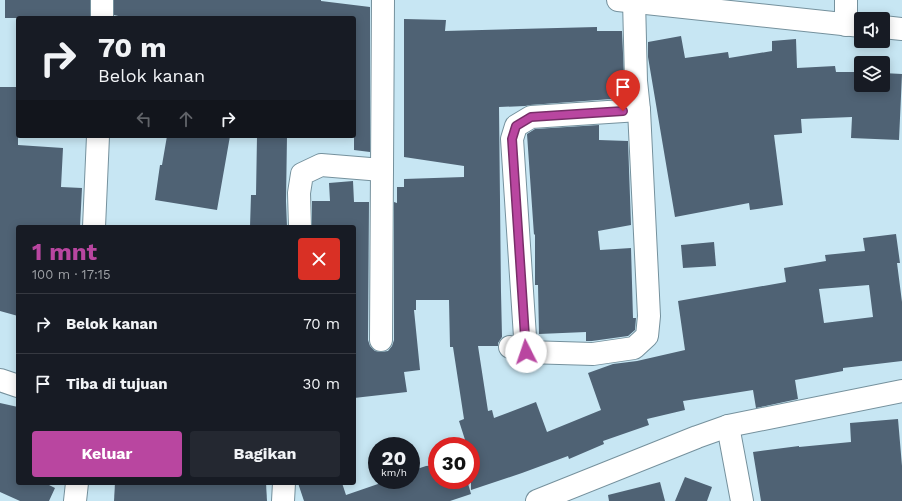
<!DOCTYPE html>
<html lang="id">
<meta charset="utf-8">
<style>
:root{--surface:#171b24;--page:#242831;--text:#f1f3f6;--muted:#9ea1a6;--line:#363941;--accent:#b946a0}
body{margin:0;font-family:"Work Sans",sans-serif;background:var(--page);color:var(--text);height:100vh;display:flex;flex-direction:column;font-size:15px;white-space:nowrap}
*{box-sizing:border-box;margin:0}
p{font-size:13px;color:var(--muted)}
.icon{flex:none;width:22px;height:22px;fill:none;stroke:currentColor;stroke-width:2;stroke-linecap:round;stroke-linejoin:round}
.map{position:relative;flex:1;overflow:hidden}
.sheet{position:absolute;left:16px;top:225px;width:340px;height:260px;display:flex;flex-direction:column;background:var(--surface);border-radius:4px;box-shadow:0 2px 10px #0003}
.sheet>*{flex:none}
.banner{position:absolute;left:16px;top:16px;width:340px;height:122px;border-radius:4px;box-shadow:0 2px 10px #0003;background:#171b24;color:var(--text);overflow:hidden}
.tools{position:absolute;left:854px;top:12px;display:grid;gap:8px}
.tools a{display:grid;place-items:center;width:36px;height:36px;border-radius:4px;background:var(--surface);box-shadow:0 2px 10px #0003;font-size:20px}
.speed{position:absolute;left:368px;top:437px;display:flex;gap:8px;font-size:20px;font-weight:700;text-align:center}
.speed>*{display:grid;place-content:center;width:52px;height:52px;border-radius:50%;background:var(--surface);box-shadow:0 2px 10px #0003;line-height:1}
.speed small{font-size:10px;font-weight:400}
.speed .limit{border:6px solid #d22;background:#fff;color:#111}
.pin{position:absolute;display:grid;place-items:center;width:34px;height:34px;color:#fff;margin:-41px -17px;border-radius:50% 50% 50% 0;rotate:-45deg;box-shadow:0 0 4px #0007}
.pin .icon{rotate:45deg}
.me{position:absolute;width:44px;margin:-22px;rotate:356deg;stroke-linejoin:round;filter:drop-shadow(0 0 3px #0008)}
.turn{display:flex;align-items:center;gap:14px;height:84px;padding:0 16px;font-size:18px}
.turn .icon{width:52px;height:52px;stroke-width:2.5}
.turn b{display:block;font-size:28px;line-height:34px}
.lanes{display:flex;align-items:center;height:38px;padding:0 16px;background:#0003;justify-content:center;gap:20px;direction:ltr}
.lanes .off{opacity:.35}
.round{display:grid;place-items:center;flex:none;width:42px;height:42px;border-radius:4px;background:var(--page)}
.headline{display:flex;align-items:center;justify-content:space-between;height:68px;padding:0 16px}
h1{font-size:24px;font-weight:700;line-height:30px;color:var(--accent)}
.cta{display:flex;gap:8px;margin-top:auto;padding:8px 16px}
.cta a{flex:1;height:46px;border-radius:4px;background:var(--accent);color:#fff;font-size:16px;font-weight:700;line-height:46px;text-align:center}
.cta a+a{background:var(--page);color:var(--text)}
ul{padding:0;list-style:none}
li{display:flex;align-items:center;gap:12px;height:60px;padding:0 16px;border-top:1px solid var(--line)}
li div{flex:1}
li b{display:block;font-size:15px}
li em{font-style:normal}
.map>svg:first-child{display:block}
.building{fill:#4f6274;fill-rule:evenodd}
.lines{fill:none;stroke-linecap:round;stroke-linejoin:round}
.minor-casing{stroke:#75919d;stroke-width:24}
.minor{stroke:#fff;stroke-width:22}
.route-casing{stroke:#782e68;stroke-width:10}
.route{stroke:#b946a0;stroke-width:7}
</style>
<div class="map">
<svg width="902" height="501" viewBox="0 0 902 501">
<rect width="100%" height="100%" fill="#c7e6f3"/>
<g class="building">
<rect x="5" y="0" width="85" height="18"/>
<path d="M114,0H321V1L370,7V152L354,150V18H127L114,15Z"/>
<path d="M404,19L446,20L445,31L597,27V31H622L625,98L530,105L525,106L499,107L501,292L502,337L498,343V346H478L488,411L492,410L494,418L536,402L547,432L601,410L588,373L613,364L637,361L685,350L678,301L786,282L784,268L826,261L825,255L865,251L863,238L896,234L900,263H897L902,302V361L843,368V371L795,380L798,399L756,408L753,390L683,401L685,410L647,419L649,425L603,441L604,444L569,459L568,456L522,473L471,490V446H467L459,421L464,419L453,347H450L449,300H416V310H414L420,370L404,372L407,392L354,398V227H312V201H330L329,183L353,181L354,202H369L368,340L370,346L375,351L381,352L388,351L392,346L394,340V202L397,203V187H404V179L464,177V166L404,157ZM869,285L873,317L824,323L819,289Z"/>
<path d="M681,36L685,58L728,52L729,58L772,51V41L796,39L797,68L835,66L836,72H861V85H883V73L902,74L899,140L851,138L852,117L801,119L802,133L774,135L783,205L750,210L749,203L675,217L648,57V42Z"/>
<path d="M0,87H18V145L63,148L61,187L82,188L80,227H18V316L0,311Z"/>
<path d="M599,125V140L628,141L631,225L598,231L600,250L631,248L633,318H636L635,330L628,336L592,341H586V332L539,334L538,285H535V234L534,235L527,134L535,129Z"/>
<path d="M167,136H230L217,210L155,200L160,165H162Z"/>
<path d="M257,136H287L286,201L287,227H250L251,195H256Z"/>
<path d="M714,242L716,266L683,268L681,245Z"/>
<path d="M0,403L18,407V483H45L55,488L49,501H20L0,492Z"/>
<path d="M898,419L902,466V501H761L753,452L799,446V447L851,442L850,423Z"/>
<path d="M437,465V480H467L471,494L450,501H304L298,483H342L346,495L378,484L377,480H411V471L426,466Z"/>
<path d="M685,477L712,487L707,501H675Z"/>
<path d="M660,482L665,501H609L608,495Z"/>
<path d="M115,483H266L267,501H114Z"/>
</g>
<g class="lines">
<defs>
<g id="minor">
<path d="M618,0L861,26"/>
<path d="M846,0V25"/>
<path d="M102,18V0"/>
<path d="M883,27L902,29"/>
<path d="M94,227L98,136"/>
<path d="M300,227L299,193L302,174L321,165L382,170"/>
<path d="M381,340L383,0"/>
<path d="M510,347L526,352L593,354L634,348L647,336L649,316L639,110L636,81L634,0"/>
<path d="M526,352L512,139L516,126L531,117L639,110"/>
<path d="M0,380L18,386"/>
<path d="M728,426L742,501"/>
<path d="M75,501L77,483"/>
<path d="M283,501L284,483"/>
<path d="M537,501L697,437L728,426L902,391"/>
</g>
</defs>
<use href="#minor" class="minor-casing"/>
<use href="#minor" class="minor"/>
</g>
<g class="lines">
<defs>
<path id="route" d="M526,352L512,139L516,126L531,117L623,111"/>
</defs>
<use href="#route" class="route-casing"/>
<use href="#route" class="route"/>
</g>
</svg>
<div class="tools">
<a><svg class="icon" aria-label="sound" viewBox="0 0 24 24"><path d="M4 9h4l5-4v14l-5-4H4zM17 9q2 3 0 6"/></svg></a>
<a><svg class="icon" aria-label="layers" viewBox="0 0 24 24"><path d="M12 4l9 5-9 5-9-5zM3 14l9 5 9-5"/></svg></a>
</div>
<div class="speed"><div>20<small>km/h</small></div><div class="limit">30</div></div>
<div class="pin" style="left:623px;top:111px;background:#d93025"><svg class="icon" aria-label="arrive" viewBox="0 0 24 24"><path d="M6 21V4h12l-3 4 3 4H6"/></svg></div>
<svg class="me" style="left:526px;top:352px" viewBox="-20 -20 40 40"><circle r="19" fill="#fff"/><path d="M0-13L10 11 0 6-10 11z" fill="#b946a0"/></svg>
<div class="banner">
<div class="turn"><svg class="icon" aria-label="right" viewBox="0 0 24 24"><path d="M7 20v-9h11M14 6l5 5-5 5"/></svg><div><b>70 m</b>Belok kanan</div></div>
<div class="lanes"><svg class="icon off" aria-label="left" viewBox="0 0 24 24"><path d="M17 20v-9H6M10 6l-5 5 5 5"/></svg><svg class="icon off" aria-label="ahead" viewBox="0 0 24 24"><path d="M12 20V5M6 11l6-6 6 6"/></svg><svg class="icon" aria-label="right" viewBox="0 0 24 24"><path d="M7 20v-9h11M14 6l5 5-5 5"/></svg></div>
</div>
<section class="sheet">
<div class="headline"><div><h1>1 mnt</h1><p>100 m · 17:15</p></div><a class="round" style="background:#d93025;color:#fff"><svg class="icon" aria-label="close" viewBox="0 0 24 24"><path d="M6 6l12 12M18 6L6 18"/></svg></a></div>
<ul>
<li><svg class="icon" aria-label="right" viewBox="0 0 24 24"><path d="M7 20v-9h11M14 6l5 5-5 5"/></svg><div><b>Belok kanan</b></div><em>70 m</em></li>
<li><svg class="icon" aria-label="arrive" viewBox="0 0 24 24"><path d="M6 21V4h12l-3 4 3 4H6"/></svg><div><b>Tiba di tujuan</b></div><em>30 m</em></li>
</ul>
<div class="cta"><a>Keluar</a><a>Bagikan</a></div>
</section>
</div>
